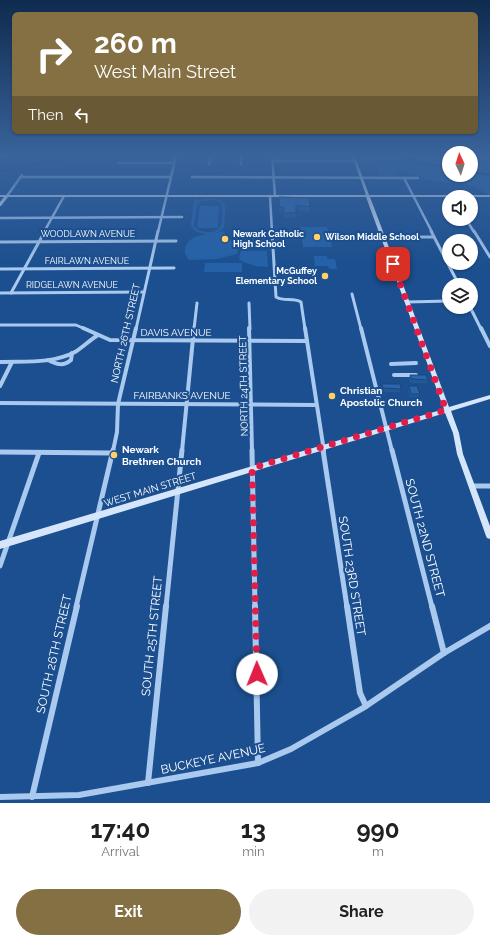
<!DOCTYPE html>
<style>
:root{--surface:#fff;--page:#f2f2f2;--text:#202124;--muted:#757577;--accent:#847042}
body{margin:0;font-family:Raleway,sans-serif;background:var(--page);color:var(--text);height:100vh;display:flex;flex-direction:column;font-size:15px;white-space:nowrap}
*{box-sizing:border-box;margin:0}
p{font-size:13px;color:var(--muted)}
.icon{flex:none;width:22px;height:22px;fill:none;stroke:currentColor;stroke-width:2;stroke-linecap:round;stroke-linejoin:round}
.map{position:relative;height:803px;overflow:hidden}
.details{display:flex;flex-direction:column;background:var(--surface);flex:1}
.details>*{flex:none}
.banner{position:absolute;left:12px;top:12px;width:466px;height:122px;border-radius:6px;box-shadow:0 1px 3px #0004;background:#847042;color:#fff;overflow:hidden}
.needle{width:26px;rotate:356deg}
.controls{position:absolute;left:442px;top:146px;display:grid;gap:8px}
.controls a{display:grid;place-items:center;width:36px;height:36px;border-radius:50%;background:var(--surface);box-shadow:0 1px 3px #0004;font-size:20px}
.pin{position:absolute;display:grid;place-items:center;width:34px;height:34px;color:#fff;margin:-17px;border-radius:8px;box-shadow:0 2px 6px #0006}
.me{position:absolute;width:44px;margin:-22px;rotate:359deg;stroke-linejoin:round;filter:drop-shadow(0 0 3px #0008)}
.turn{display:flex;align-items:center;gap:14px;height:84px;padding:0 16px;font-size:18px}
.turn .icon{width:52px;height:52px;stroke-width:2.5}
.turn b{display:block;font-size:28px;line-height:34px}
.then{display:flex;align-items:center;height:38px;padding:0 16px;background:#0003;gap:8px;font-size:15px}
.eta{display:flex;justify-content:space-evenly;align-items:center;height:68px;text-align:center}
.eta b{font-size:24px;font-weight:700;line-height:28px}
.primary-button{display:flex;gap:8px;margin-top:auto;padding:8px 16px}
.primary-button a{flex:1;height:46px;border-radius:24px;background:var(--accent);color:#fff;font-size:16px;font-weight:700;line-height:46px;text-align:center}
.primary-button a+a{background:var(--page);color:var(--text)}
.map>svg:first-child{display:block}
.green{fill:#2461a8;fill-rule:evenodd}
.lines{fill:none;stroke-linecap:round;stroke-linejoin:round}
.river{fill:#123a6d;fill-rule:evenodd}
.street-far4{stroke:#a9c9ee;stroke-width:2.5}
.street-far3{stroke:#a9c9ee;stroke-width:3}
.street-far2{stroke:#a9c9ee;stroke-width:4}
.street-far1{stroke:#a9c9ee;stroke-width:5}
.street{stroke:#a9c9ee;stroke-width:6}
.secondary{fill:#d6e6fa;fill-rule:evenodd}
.highway{fill:#fff;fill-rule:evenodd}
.wall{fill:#245895}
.building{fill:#2a66ad;stroke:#1d4779}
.route{stroke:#e11d48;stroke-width:7;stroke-dasharray:0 12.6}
.poi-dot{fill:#ffd166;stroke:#1b4f8f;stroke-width:1.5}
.labels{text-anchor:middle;stroke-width:4;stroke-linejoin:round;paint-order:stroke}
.far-street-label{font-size:9px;fill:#fff;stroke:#1b4f8f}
.far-poi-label{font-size:9px;font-weight:bold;fill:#fff;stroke:#1b4f8f;text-anchor:start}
.street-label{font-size:10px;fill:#fff;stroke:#1b4f8f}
.poi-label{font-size:10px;font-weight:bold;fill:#fff;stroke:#1b4f8f;text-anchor:start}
.near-street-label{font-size:12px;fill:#fff;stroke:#1b4f8f}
</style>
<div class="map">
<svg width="490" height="803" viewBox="0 0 490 803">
<rect width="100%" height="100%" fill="#1b4f8f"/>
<g class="green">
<path d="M355,156H449V175H471V156H490V196L477,188L468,185L427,180L418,175L408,174L406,172H397V175L380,176L374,163L357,160Z"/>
<path d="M194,199H197V201C206,198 215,197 223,202C226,206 225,210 225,214C224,218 225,224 224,227C219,237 194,236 191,225ZM210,200L217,201L222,204C222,210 223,222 220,227C215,235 199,233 194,226L197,205L201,201Z"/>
<path d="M200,206H219L218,228H197Z"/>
<path d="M300,227H327L332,247H303Z"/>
<path d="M223,231L237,248L238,251L237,254L217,259L189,260L185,254C184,232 208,236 223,231Z"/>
<path d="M241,251H267L268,267L255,266L241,261L239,257Z"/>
<path d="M314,256H327V259H335L337,269H329L328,266H315Z"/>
<path d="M205,263H242V272H204Z"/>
</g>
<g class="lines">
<g class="river">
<path d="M80,156H88L0,172V170Z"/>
<path d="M401,156H406L421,162L449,167V169L418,164Z"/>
<path d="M471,171L490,174V176L471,173Z"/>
</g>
<g class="street-far4">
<path d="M241,156V164"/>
<path d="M272,156L275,196"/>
<path d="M273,161H355"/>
<path d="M119,163H174"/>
<path d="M209,164L211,156"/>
<path d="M20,177H171"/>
<path d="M192,177L418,178"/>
<path d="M404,178L432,232"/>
<path d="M7,196L22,175"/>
<path d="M270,196L272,232"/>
<path d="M0,218L182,217"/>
<path d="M466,219L474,232"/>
<path d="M44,232L64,196"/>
<path d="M158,232L176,156"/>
</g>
<g class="street-far3">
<path d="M272,231L276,297C284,302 293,297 301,302L305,329"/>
<path d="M431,231L459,285"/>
<path d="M474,231L490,257"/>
<path d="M383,237H434"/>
<path d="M0,242L176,241"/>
<path d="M0,269L174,268"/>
<path d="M0,293L144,292"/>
<path d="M11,293L45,231"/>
<path d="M352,294L361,329"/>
<path d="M407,302L449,301"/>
<path d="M249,303L250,329"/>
<path d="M470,307L481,329"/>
<path d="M0,325H76L85,329"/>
<path d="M136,329L158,231"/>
<path d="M194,329L197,303"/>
</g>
<g class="street-far2">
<path d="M83,328L110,340L307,341"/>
<path d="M249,328L252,451"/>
<path d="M305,328L324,451"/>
<path d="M361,328L392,451"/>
<path d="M481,328L490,346"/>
<path d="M48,360C56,364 63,367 71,360L72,353"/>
<path d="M0,362C25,361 52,364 75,352C83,347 90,340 98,335"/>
<path d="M391,364L416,363"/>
<path d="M394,375H416"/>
<path d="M0,386L12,362"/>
<path d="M0,403L316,405"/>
<path d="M113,451L117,432L118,404L136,328"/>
<path d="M182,451L194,328"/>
</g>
<g class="street-far1">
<path d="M252,450L255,607"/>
<path d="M323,450L347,607"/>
<path d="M392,450L432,607"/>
<path d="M0,452L112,453"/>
<path d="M472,486H490"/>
<path d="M0,566L39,453"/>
<path d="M76,607L113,450"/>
<path d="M166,607L182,450"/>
</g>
<g class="street">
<path d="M255,606L258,763"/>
<path d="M347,606L360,693L366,706"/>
<path d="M432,606L444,653"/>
<path d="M148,783L166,606"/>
<path d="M0,797L79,795L258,763L291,749L363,708L444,653L490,626"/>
<path d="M32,797L77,606"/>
</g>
<path class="secondary" d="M352,156H355L369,195H490V197H370L449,407L490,395V399L451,411L459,433L463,454L490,526V539L487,538L486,536L457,454L453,433L445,413L0,549V541L444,409L366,197H8L1,206H0V202L4,197H0V195H366Z"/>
<path class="highway" d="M0,156H10L0,158Z"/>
</g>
<g class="wall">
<path d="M279,197L310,207V212L296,210V218H284L283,212H279Z"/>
<path d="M410,375L428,380L427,383H410L409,379Z"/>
<path d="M382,384L401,389L400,392H382L381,388Z"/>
<path d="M409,386L420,394L418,397H410L408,390Z"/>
</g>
<g class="building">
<path d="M279,197L309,198L310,207L296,205V213H284L283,207H279Z"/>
<path d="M410,375H426L428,380L412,379Z"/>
<path d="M382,384H400L401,389L383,388Z"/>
<path d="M409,386H417L420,394H411Z"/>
</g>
<linearGradient id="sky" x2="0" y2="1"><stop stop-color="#0f2b4f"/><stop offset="0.58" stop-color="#39639b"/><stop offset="1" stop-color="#39639b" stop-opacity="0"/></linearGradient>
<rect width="490" height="268" fill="url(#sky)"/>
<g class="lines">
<path class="route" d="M257,674L252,468L446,410L393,264"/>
</g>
<g class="poi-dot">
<circle cx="317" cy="237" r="4"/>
<circle cx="225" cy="239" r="4"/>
<circle cx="325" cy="276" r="4"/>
<circle cx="332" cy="396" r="4"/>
<circle cx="114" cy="455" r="4"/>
</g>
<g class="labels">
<g class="far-street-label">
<text x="88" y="237">WOODLAWN AVENUE</text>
<text x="87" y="264">FAIRLAWN AVENUE</text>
<text x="72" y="288">RIDGELAWN AVENUE</text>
</g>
<g class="far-poi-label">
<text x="233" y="237">Newark Catholic<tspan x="233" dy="10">High School</tspan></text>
<text x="325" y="240">Wilson Middle School</text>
<text x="317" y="274" text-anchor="end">McGuffey<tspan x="317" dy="10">Elementary School</tspan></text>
</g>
<g class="street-label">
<text x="176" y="336">DAVIS AVENUE</text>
<text transform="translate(125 333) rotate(-77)" y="4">NORTH 26TH STREET</text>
<text transform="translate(243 386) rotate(-91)" y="4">NORTH 24TH STREET</text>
<text x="182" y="399">FAIRBANKS AVENUE</text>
<text transform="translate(150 489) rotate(-17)" y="4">WEST MAIN STREET</text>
</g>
<g class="poi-label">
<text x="340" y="394">Christian<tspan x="340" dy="12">Apostolic Church</tspan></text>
<text x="122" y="453">Newark<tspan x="122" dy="12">Brethren Church</tspan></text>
</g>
<g class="near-street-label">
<text transform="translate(425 538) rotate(75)" y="4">SOUTH 22ND STREET</text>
<text transform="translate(352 576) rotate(81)" y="4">SOUTH 23RD STREET</text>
<text transform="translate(152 636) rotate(-84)" y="4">SOUTH 25TH STREET</text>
<text transform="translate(54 654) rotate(-77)" y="4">SOUTH 26TH STREET</text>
<text transform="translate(213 759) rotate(-12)" y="4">BUCKEYE AVENUE</text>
</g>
</g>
</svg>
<div class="controls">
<a><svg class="needle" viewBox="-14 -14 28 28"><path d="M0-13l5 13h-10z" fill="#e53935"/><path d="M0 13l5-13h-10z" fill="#757577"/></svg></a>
<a><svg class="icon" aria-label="sound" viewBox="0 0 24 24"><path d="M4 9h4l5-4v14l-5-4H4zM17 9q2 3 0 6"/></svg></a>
<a><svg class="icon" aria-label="search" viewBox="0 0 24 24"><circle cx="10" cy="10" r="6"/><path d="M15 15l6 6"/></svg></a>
<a><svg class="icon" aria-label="layers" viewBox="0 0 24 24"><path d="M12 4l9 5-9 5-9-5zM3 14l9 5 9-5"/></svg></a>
</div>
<div class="pin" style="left:393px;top:264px;background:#d93025"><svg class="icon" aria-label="arrive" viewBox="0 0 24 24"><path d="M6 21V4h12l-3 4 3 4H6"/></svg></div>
<svg class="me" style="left:257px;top:674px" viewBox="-20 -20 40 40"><circle r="19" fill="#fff"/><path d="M0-13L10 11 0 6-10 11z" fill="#e11d48"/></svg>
<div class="banner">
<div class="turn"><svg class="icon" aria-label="right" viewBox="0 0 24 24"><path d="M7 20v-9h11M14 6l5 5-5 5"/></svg><div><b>260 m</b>West Main Street</div></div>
<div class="then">Then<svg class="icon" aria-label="left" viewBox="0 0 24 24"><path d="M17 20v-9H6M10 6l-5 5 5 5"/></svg></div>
</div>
</div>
<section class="details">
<div class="eta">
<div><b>17:40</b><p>Arrival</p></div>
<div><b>13</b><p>min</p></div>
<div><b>990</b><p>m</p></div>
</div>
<div class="primary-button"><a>Exit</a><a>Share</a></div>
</section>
